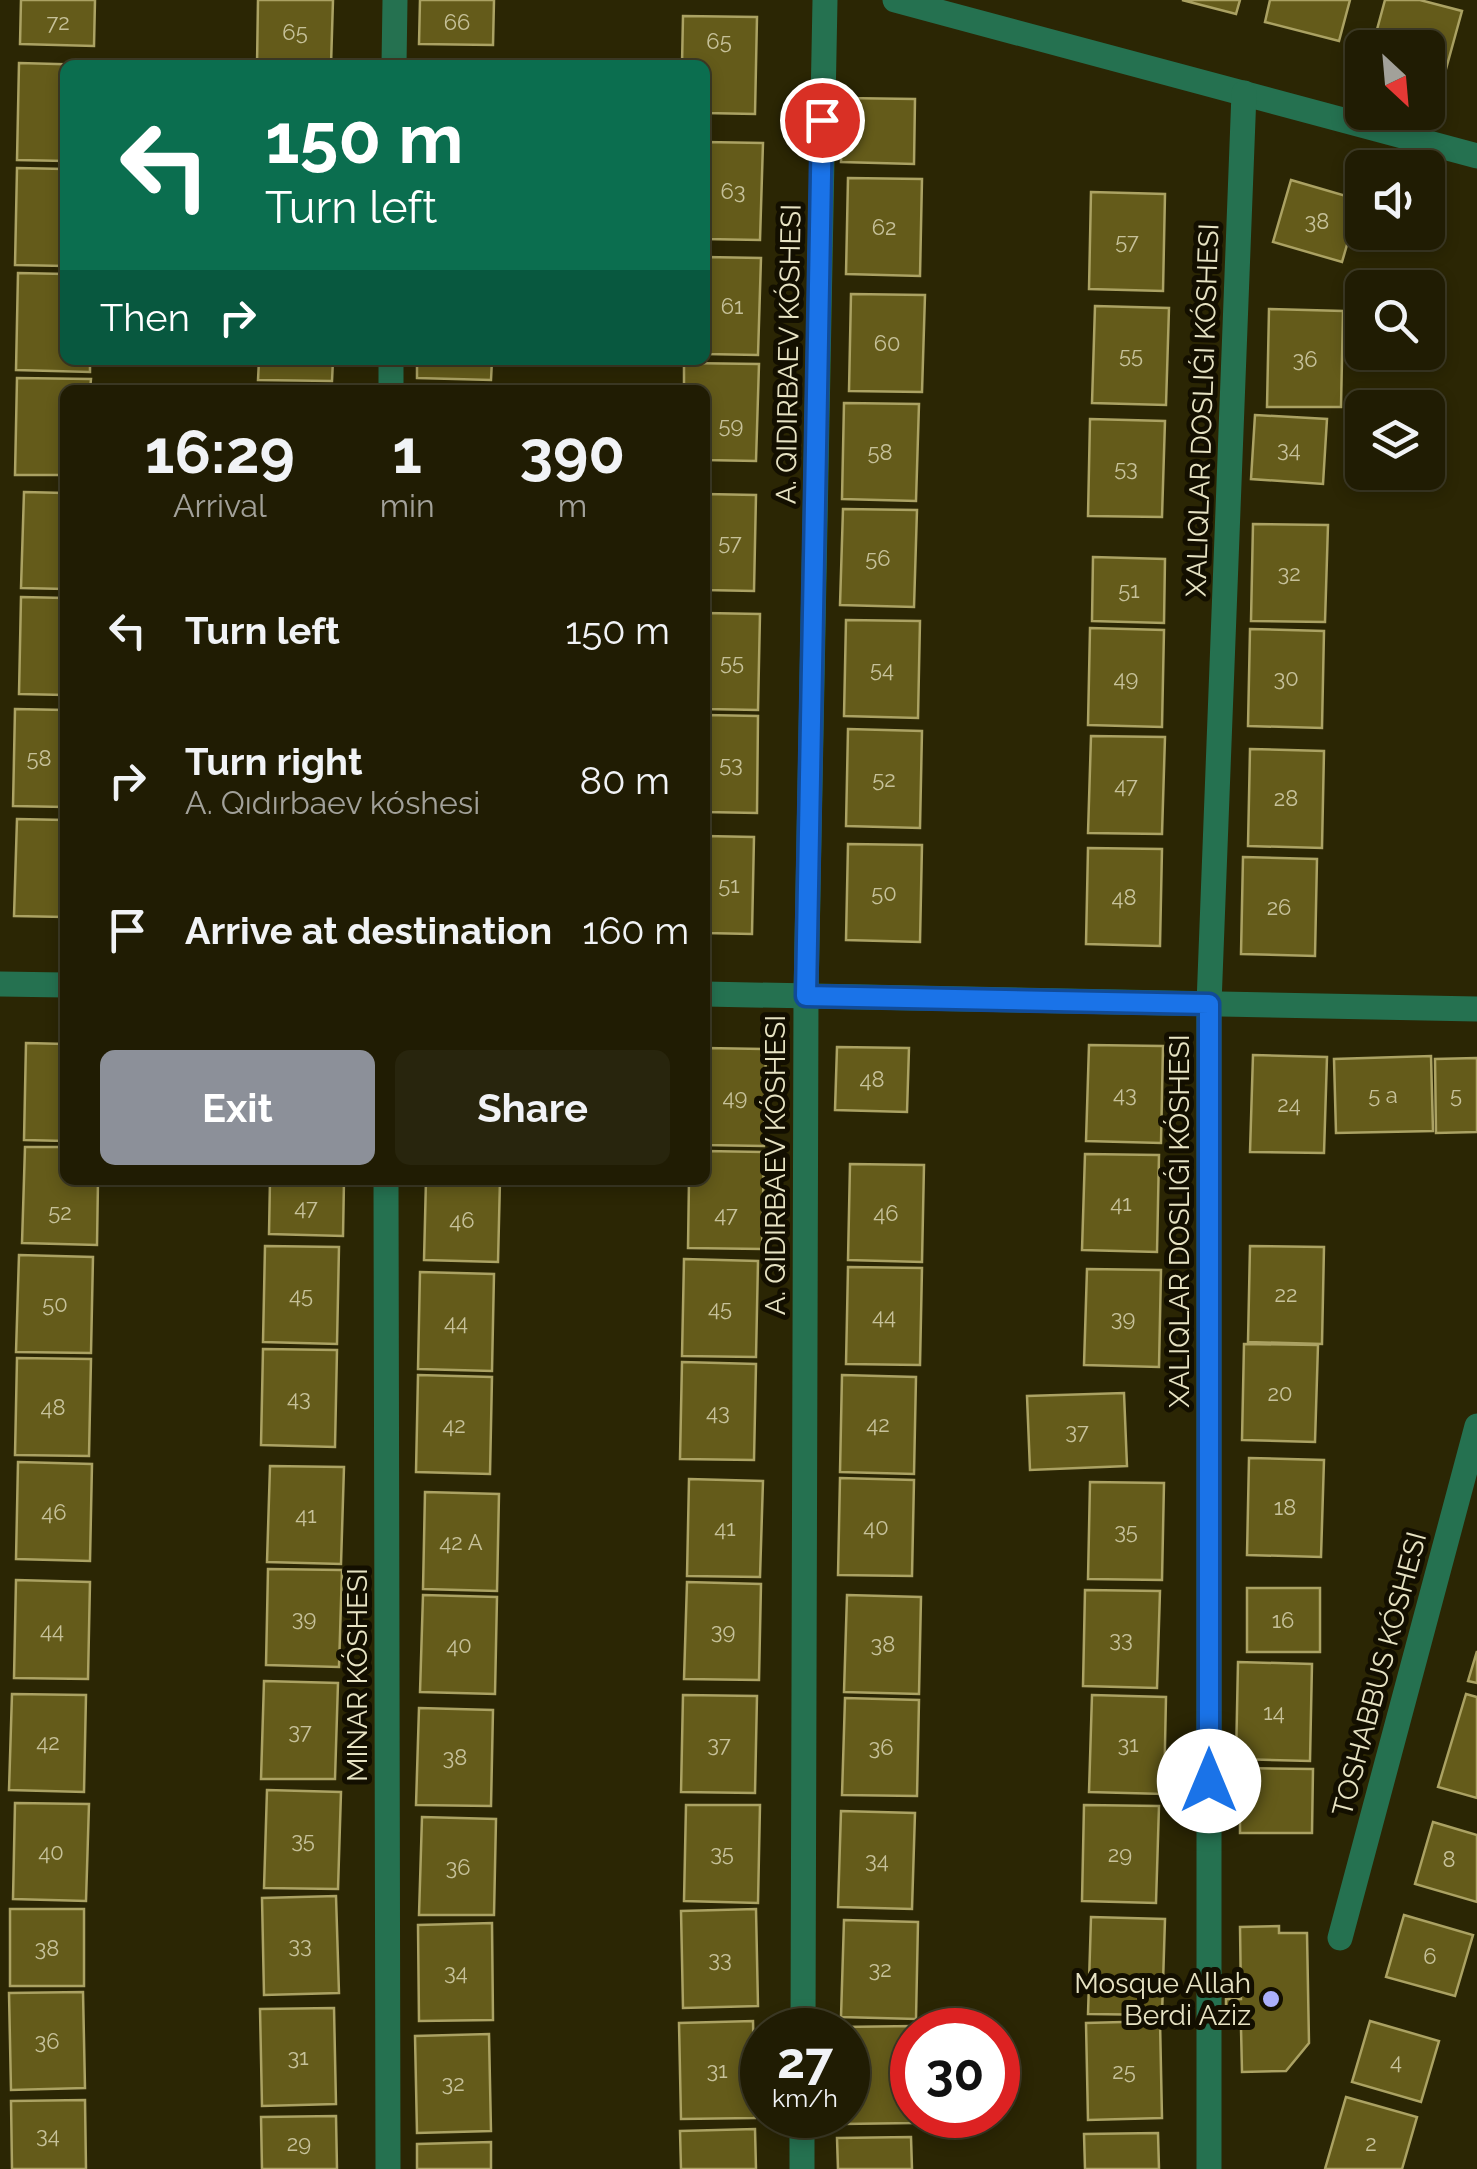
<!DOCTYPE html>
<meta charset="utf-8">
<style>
:root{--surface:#201c03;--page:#28250d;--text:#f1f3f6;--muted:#a2a19a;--line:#3d3a25;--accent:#8c9099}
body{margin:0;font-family:Raleway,sans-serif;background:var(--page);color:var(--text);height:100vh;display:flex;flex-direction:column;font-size:38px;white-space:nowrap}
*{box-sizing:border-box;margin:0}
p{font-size:32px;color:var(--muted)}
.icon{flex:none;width:55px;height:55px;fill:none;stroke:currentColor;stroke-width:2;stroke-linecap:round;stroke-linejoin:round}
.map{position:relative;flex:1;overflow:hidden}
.details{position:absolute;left:60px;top:385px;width:650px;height:800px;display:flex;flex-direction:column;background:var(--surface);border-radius:15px;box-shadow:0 5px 15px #0003,0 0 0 2px var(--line)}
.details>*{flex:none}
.banner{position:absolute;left:60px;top:60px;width:650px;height:305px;border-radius:15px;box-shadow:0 5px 15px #0003,0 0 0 2px var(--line);background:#0b6e4f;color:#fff;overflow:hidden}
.needle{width:65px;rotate:154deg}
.fabs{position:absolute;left:1345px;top:30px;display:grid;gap:20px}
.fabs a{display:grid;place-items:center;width:100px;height:100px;border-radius:15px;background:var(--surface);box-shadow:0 5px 15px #0003,0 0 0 2px var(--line);font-size:50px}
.speed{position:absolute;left:740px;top:2008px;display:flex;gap:20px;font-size:50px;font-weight:700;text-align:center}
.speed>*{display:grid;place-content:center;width:130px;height:130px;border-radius:50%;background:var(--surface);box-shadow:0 5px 15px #0003,0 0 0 2px var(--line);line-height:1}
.speed small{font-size:25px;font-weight:400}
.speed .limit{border:15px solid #d22;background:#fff;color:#111}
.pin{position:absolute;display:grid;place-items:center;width:85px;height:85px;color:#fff;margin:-42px;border:5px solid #fff;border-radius:50%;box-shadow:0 2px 10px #0007}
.me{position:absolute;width:110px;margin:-55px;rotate:0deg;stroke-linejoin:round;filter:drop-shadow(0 0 8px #0008)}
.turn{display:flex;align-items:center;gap:35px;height:210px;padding:0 40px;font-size:45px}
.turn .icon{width:130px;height:130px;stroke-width:2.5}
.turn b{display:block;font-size:70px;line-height:85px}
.then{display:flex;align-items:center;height:95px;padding:0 40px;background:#0003;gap:20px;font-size:38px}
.eta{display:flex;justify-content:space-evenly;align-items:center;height:170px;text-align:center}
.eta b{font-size:60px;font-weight:700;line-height:70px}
.action{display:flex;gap:20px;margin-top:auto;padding:20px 40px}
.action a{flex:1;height:115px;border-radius:15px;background:var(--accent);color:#fff;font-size:40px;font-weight:700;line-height:115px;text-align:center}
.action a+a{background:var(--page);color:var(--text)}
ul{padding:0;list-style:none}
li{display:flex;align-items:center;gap:30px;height:150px;padding:0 40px}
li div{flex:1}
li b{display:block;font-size:38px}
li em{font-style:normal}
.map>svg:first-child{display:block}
.building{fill:#645b1a;stroke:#aba263;stroke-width:2.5}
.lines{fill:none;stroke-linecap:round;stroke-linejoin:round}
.street{stroke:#257150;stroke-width:25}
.route-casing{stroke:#114b97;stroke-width:25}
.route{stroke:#1a73e8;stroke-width:18}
.poi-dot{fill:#abaffb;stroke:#130f00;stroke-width:4}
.labels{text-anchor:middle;stroke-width:10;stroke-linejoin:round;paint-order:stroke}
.number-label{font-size:22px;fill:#c6c199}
.street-label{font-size:28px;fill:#e7e3c3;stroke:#130f00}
.poi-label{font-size:28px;fill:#e7e3c3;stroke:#130f00;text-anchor:end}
</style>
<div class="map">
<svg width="1477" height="2169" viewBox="0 0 1477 2169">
<rect width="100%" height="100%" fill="#2b2604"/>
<g class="building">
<path d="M21,0H95L94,46L20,44Z"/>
<path d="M258,0H333L331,65H257Z"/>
<path d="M420,0H494L493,45L419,44Z"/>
<path d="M1182,0H1240L1236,14Z"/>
<path d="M1270,0H1350L1339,41L1265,22Z"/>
<path d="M1385,0H1420L1462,11L1446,69L1428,64V48H1372Z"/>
<path d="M683,16L757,17L755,114L705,113V65H682Z"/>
<path d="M19,63L94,65H65V161L17,160Z"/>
<path d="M843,98L915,99L914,164L841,162Z"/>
<path d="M705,142L763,143L760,240L705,239Z"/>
<path d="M17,168L65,169V266L15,265Z"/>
<path d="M848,178L922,179L920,276L846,274Z"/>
<path d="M1291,180L1360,200L1342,262L1273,242Z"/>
<path d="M1091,192L1165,194L1163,291L1089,289Z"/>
<path d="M705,257L761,258L758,355L705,354Z"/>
<path d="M18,273L65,274V360H90V372L16,370Z"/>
<path d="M851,294L925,295L922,392L849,391Z"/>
<path d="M1095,306L1169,308L1166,405L1092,403Z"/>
<path d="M1269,309L1343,311L1341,407H1267Z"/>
<path d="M259,360H333L332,381L258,380Z"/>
<path d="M417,360H492L491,380L417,378Z"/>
<path d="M684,363L759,364L756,461L705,460V390H684Z"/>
<path d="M17,378L91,379L90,390H65V475H15Z"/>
<path d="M422,385L496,387V390H422Z"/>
<path d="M257,387L332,388L331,390H257Z"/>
<path d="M844,403L919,404L916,501L842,499Z"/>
<path d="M1255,415L1327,419L1323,484L1251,479Z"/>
<path d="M1090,419L1165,421L1162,517L1088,516Z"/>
<path d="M24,492L65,493V589L21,588Z"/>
<path d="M705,494L756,495L754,591L705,590Z"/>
<path d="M843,509L917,510L914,607L840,605Z"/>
<path d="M1253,524L1328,525L1325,622L1251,621Z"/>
<path d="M1093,557L1165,559L1164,623L1092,621Z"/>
<path d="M21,597L65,598V695L19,694Z"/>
<path d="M705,613L760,614L758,710L705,709Z"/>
<path d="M846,620L920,621L918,718L844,716Z"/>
<path d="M1090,628L1164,630L1162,727L1088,725Z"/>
<path d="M1250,629L1324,631L1322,728L1248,726Z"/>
<path d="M15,709L65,710V807L13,806Z"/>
<path d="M705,715L758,716L757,813L705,812Z"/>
<path d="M848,729L922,731L920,828L846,826Z"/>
<path d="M1091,736L1165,737L1162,834L1088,833Z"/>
<path d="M1250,749L1324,751L1322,848L1248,846Z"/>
<path d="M17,819L65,820V917L14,916Z"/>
<path d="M705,836L754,837L752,934L705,933Z"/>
<path d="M848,844L922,845L920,942L846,940Z"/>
<path d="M1088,848L1162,849L1160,946L1086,944Z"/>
<path d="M1243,857L1317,859L1315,956L1241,954Z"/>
<path d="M26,1043L65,1044V1141L24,1140Z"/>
<path d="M1089,1045L1163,1046L1161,1143L1086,1141Z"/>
<path d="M837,1047L909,1048L907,1112L835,1110Z"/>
<path d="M705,1048L766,1049L764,1146L705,1145Z"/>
<path d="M1253,1055L1327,1057L1324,1153L1250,1152Z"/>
<path d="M1431,1056L1433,1131L1336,1133L1334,1059Z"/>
<path d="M1477,1058V1132L1436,1133L1435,1059Z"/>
<path d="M25,1147H65V1180H98L97,1245L22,1243Z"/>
<path d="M705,1151L764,1152L762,1249L688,1248L689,1180H705Z"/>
<path d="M1085,1154L1159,1155L1157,1252L1082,1250Z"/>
<path d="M850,1164L924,1165L922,1262L848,1260Z"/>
<path d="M270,1180H344L343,1236L269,1234Z"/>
<path d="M426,1180H500L498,1262L424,1260Z"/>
<path d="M265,1246L339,1247L337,1344L263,1342Z"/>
<path d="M1250,1246L1324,1247L1322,1344L1248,1342Z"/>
<path d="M19,1255L93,1257L91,1353L16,1352Z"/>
<path d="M684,1259L758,1261L756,1357L682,1356Z"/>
<path d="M848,1267L922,1268L920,1365L846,1364Z"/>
<path d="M1087,1269L1161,1270L1159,1367L1084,1365Z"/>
<path d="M420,1272L494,1274L492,1371L418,1369Z"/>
<path d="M1244,1344L1318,1345L1315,1442L1242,1440Z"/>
<path d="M263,1349L337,1350L335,1447L261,1445Z"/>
<path d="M17,1358L91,1359L89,1456L15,1455Z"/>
<path d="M682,1362L756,1364L754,1460L680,1459Z"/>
<path d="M418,1375L492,1377L490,1474L416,1472Z"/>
<path d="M842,1375L916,1377L914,1474L840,1472Z"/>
<path d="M1124,1393L1127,1466L1030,1470L1027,1396Z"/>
<path d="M1249,1458L1324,1460L1321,1557L1247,1555Z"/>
<path d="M18,1462L92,1464L90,1561L16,1559Z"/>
<path d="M270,1466L344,1467L341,1564L267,1562Z"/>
<path d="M840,1478L914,1480L912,1576L838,1575Z"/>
<path d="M689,1479L763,1481L760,1577L687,1576Z"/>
<path d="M1090,1482L1164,1483L1162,1580L1088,1579Z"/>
<path d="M425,1492L499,1494L497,1591L423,1589Z"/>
<path d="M268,1569L342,1570L339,1667L266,1665Z"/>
<path d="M16,1580L90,1582L88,1679L14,1678Z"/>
<path d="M687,1582L761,1584L759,1680L684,1679Z"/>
<rect x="1247" y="1588" width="73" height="64"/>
<path d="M1085,1590L1160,1591L1157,1688L1083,1686Z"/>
<path d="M423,1595L497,1597L495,1694L420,1692Z"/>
<path d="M847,1595L921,1597L919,1694L844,1692Z"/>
<path d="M1477,1651V1683L1468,1681Z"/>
<path d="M1238,1662L1312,1664L1310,1761L1236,1759Z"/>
<path d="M264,1681L338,1683L335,1779H261Z"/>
<path d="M12,1694L86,1695L84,1792L9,1790Z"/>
<path d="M1466,1694L1477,1697V1798L1438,1787Z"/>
<path d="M683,1695L757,1696L755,1793L681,1792Z"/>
<path d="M1092,1695L1166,1697L1164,1794L1089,1792Z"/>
<path d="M845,1698L919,1700L917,1796L842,1795Z"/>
<path d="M419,1708L493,1710L491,1806L416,1805Z"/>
<path d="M1240,1768L1313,1769L1312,1833H1240Z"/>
<path d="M267,1790L341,1792L338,1889L264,1888Z"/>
<path d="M15,1803L89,1804L86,1901L13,1899Z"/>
<path d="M686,1805H760L758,1903L684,1901Z"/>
<path d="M1084,1805L1159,1806L1156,1903L1082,1901Z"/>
<path d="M841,1811L915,1813L912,1909L838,1907Z"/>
<path d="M422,1817L496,1819L494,1915H419Z"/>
<path d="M1433,1822L1477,1835V1902L1415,1884Z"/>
<path d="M336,1896L339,1993L264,1995L262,1898Z"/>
<rect x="10" y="1909" width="74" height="77"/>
<path d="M756,1909L758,2006L683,2008L681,1911Z"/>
<path d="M1404,1915L1473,1935L1455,1996L1386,1977Z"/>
<path d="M1091,1917L1165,1919L1162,2015L1088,2014Z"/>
<path d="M844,1920L918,1922L916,2019L841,2017Z"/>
<path d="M492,1923L493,2020L419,2021L418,1925Z"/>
<path d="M1279,1926V1933H1307L1309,2043L1286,2071L1242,2072L1241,2028H1226V1999H1241L1240,1927Z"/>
<path d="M83,1992L85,2088L11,2090L9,1993Z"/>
<path d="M334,2008L336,2104L262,2106L260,2009Z"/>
<path d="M753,2021L755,2118L681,2119L679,2023Z"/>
<path d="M1160,2021L1162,2118L1088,2120L1086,2023Z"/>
<path d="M1370,2021L1439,2041L1421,2102L1352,2082Z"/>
<path d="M914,2026L912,2115H915V2123L842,2124L841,2115H848V2030H840V2027Z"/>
<path d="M489,2034L491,2131L417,2133L415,2036Z"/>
<path d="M1346,2097L1417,2117L1402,2169H1325Z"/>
<path d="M85,2100L86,2169H12L11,2101Z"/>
<path d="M336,2116L337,2169H262L261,2117Z"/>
<path d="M755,2129L756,2169H681L680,2131Z"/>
<path d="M1158,2133L1159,2169H1085L1084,2134Z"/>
<path d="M911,2137L912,2169H838L837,2138Z"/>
<path d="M491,2142V2169H417V2144Z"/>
</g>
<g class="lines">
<g class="street">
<path d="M895,0L1477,156"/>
<path d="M394,65L395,0"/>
<path d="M391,390V360"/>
<path d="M0,984L65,985"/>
<path d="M705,994L1477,1009"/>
<path d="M386,1180L388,2169"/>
<path d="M1340,1938L1477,1426"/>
<path d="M803,2030L806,996L825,0"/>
<path d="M802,2169V2115"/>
<path d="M1209,2169V1004L1244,93"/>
</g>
</g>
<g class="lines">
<defs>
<path id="route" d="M822,120L806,996L1209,1004V1781"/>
</defs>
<use href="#route" class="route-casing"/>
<use href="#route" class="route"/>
</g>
<circle class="poi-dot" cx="1271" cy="1999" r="10"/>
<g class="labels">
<g class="number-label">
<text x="58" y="30">72</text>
<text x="457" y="30">66</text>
<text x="295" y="40">65</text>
<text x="719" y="49">65</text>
<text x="733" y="199">63</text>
<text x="1317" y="229">38</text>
<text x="884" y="235">62</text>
<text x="1127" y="249">57</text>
<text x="732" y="314">61</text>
<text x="887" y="351">60</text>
<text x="1131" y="363">55</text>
<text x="1305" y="367">36</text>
<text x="731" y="433">59</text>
<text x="1289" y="457">34</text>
<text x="880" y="460">58</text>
<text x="1126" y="476">53</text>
<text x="730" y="550">57</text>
<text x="878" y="566">56</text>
<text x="1289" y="581">32</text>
<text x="1129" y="598">51</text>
<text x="732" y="670">55</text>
<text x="882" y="677">54</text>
<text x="1126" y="686">49</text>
<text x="1286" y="686">30</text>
<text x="39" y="766">58</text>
<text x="731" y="772">53</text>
<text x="884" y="787">52</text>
<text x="1126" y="793">47</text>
<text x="1286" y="806">28</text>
<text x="729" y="893">51</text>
<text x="884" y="901">50</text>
<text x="1124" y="905">48</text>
<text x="1279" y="915">26</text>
<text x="872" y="1087">48</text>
<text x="1125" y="1102">43</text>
<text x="1383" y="1103">5 а</text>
<text x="1456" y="1103">5</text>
<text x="735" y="1105">49</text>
<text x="1289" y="1112">24</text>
<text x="1121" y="1211">41</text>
<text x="306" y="1215">47</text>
<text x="60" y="1220">52</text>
<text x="886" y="1221">46</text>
<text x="726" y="1222">47</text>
<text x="462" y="1228">46</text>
<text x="1286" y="1302">22</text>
<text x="301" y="1303">45</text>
<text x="55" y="1312">50</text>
<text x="720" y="1316">45</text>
<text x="884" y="1324">44</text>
<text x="1123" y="1326">39</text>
<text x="456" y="1330">44</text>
<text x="1280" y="1401">20</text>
<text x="299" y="1406">43</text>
<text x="53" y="1415">48</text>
<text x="718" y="1420">43</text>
<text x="878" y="1432">42</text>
<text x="454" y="1433">42</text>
<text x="1077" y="1439">37</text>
<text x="1285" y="1515">18</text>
<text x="54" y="1520">46</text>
<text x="306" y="1523">41</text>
<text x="876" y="1535">40</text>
<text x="725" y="1536">41</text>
<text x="1126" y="1539">35</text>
<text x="461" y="1550">42 А</text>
<text x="304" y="1626">39</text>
<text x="1283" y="1628">16</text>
<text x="52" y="1638">44</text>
<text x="723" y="1639">39</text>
<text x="1121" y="1647">33</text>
<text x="883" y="1652">38</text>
<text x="459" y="1653">40</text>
<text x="1274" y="1720">14</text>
<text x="300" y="1739">37</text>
<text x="48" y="1750">42</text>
<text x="719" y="1752">37</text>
<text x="1128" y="1752">31</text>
<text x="881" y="1755">36</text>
<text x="455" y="1765">38</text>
<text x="303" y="1848">35</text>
<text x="51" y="1860">40</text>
<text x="722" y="1861">35</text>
<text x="1120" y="1862">29</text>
<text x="1449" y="1867">8</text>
<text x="877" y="1868">34</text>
<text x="458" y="1875">36</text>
<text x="300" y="1953">33</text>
<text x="47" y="1956">38</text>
<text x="1430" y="1964">6</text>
<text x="720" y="1967">33</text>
<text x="880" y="1977">32</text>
<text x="456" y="1980">34</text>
<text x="47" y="2049">36</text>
<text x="298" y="2065">31</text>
<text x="1396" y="2069">4</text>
<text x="717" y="2078">31</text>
<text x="1124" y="2079">25</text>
<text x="453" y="2091">32</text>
<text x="48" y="2143">34</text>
<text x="299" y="2151">29</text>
<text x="1371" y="2151">2</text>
</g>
<g class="street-label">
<text transform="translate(788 354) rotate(-89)" y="10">A. QIDIRBAEV KÓSHESI</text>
<text transform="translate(1202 410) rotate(-88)" y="10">XALIQLAR DOSLIǴI KÓSHESI</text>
<text transform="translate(775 1165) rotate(-90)" y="10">A. QIDIRBAEV KÓSHESI</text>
<text transform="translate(1179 1221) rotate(-90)" y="10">XALIQLAR DOSLIǴI KÓSHESI</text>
<text transform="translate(1379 1674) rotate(-75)" y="10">TOSHABBUS KÓSHESI</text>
<text transform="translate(357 1675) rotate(-90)" y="10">MINAR KÓSHESI</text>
</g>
<g class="poi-label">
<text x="1251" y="1993">Mosque Allah<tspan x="1251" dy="32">Berdi Aziz</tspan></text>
</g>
</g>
</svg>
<div class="fabs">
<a><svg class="needle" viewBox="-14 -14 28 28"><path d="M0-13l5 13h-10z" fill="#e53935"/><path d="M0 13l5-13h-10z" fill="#a2a19a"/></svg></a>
<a><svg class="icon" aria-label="sound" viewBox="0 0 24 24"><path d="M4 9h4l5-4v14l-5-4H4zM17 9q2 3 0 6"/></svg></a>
<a><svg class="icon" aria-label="search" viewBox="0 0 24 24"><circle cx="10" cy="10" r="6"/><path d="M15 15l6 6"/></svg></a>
<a><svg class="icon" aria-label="layers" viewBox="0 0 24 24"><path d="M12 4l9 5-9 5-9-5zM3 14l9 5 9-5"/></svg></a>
</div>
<div class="speed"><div>27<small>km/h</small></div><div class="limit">30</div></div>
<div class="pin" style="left:822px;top:120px;background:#d93025"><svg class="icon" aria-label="arrive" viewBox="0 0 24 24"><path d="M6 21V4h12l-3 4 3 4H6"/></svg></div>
<svg class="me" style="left:1209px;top:1781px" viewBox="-20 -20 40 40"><circle r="19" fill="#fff"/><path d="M0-13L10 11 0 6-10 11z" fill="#1a73e8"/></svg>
<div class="banner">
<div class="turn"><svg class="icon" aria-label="left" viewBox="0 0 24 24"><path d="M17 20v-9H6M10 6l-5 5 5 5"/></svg><div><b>150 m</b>Turn left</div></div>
<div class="then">Then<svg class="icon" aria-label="right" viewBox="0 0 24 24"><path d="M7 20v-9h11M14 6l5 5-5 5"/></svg></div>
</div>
<section class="details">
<div class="eta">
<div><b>16:29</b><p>Arrival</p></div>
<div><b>1</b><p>min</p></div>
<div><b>390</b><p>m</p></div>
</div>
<ul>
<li><svg class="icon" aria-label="left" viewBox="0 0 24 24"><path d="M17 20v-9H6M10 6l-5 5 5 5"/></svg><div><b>Turn left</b></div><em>150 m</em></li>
<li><svg class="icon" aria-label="right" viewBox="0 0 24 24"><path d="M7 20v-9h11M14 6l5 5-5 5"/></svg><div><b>Turn right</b><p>A. Qıdırbaev kóshesi</p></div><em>80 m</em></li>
<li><svg class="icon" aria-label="arrive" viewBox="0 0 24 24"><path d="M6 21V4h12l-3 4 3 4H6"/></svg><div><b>Arrive at destination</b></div><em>160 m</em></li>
</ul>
<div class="action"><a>Exit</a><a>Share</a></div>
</section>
</div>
